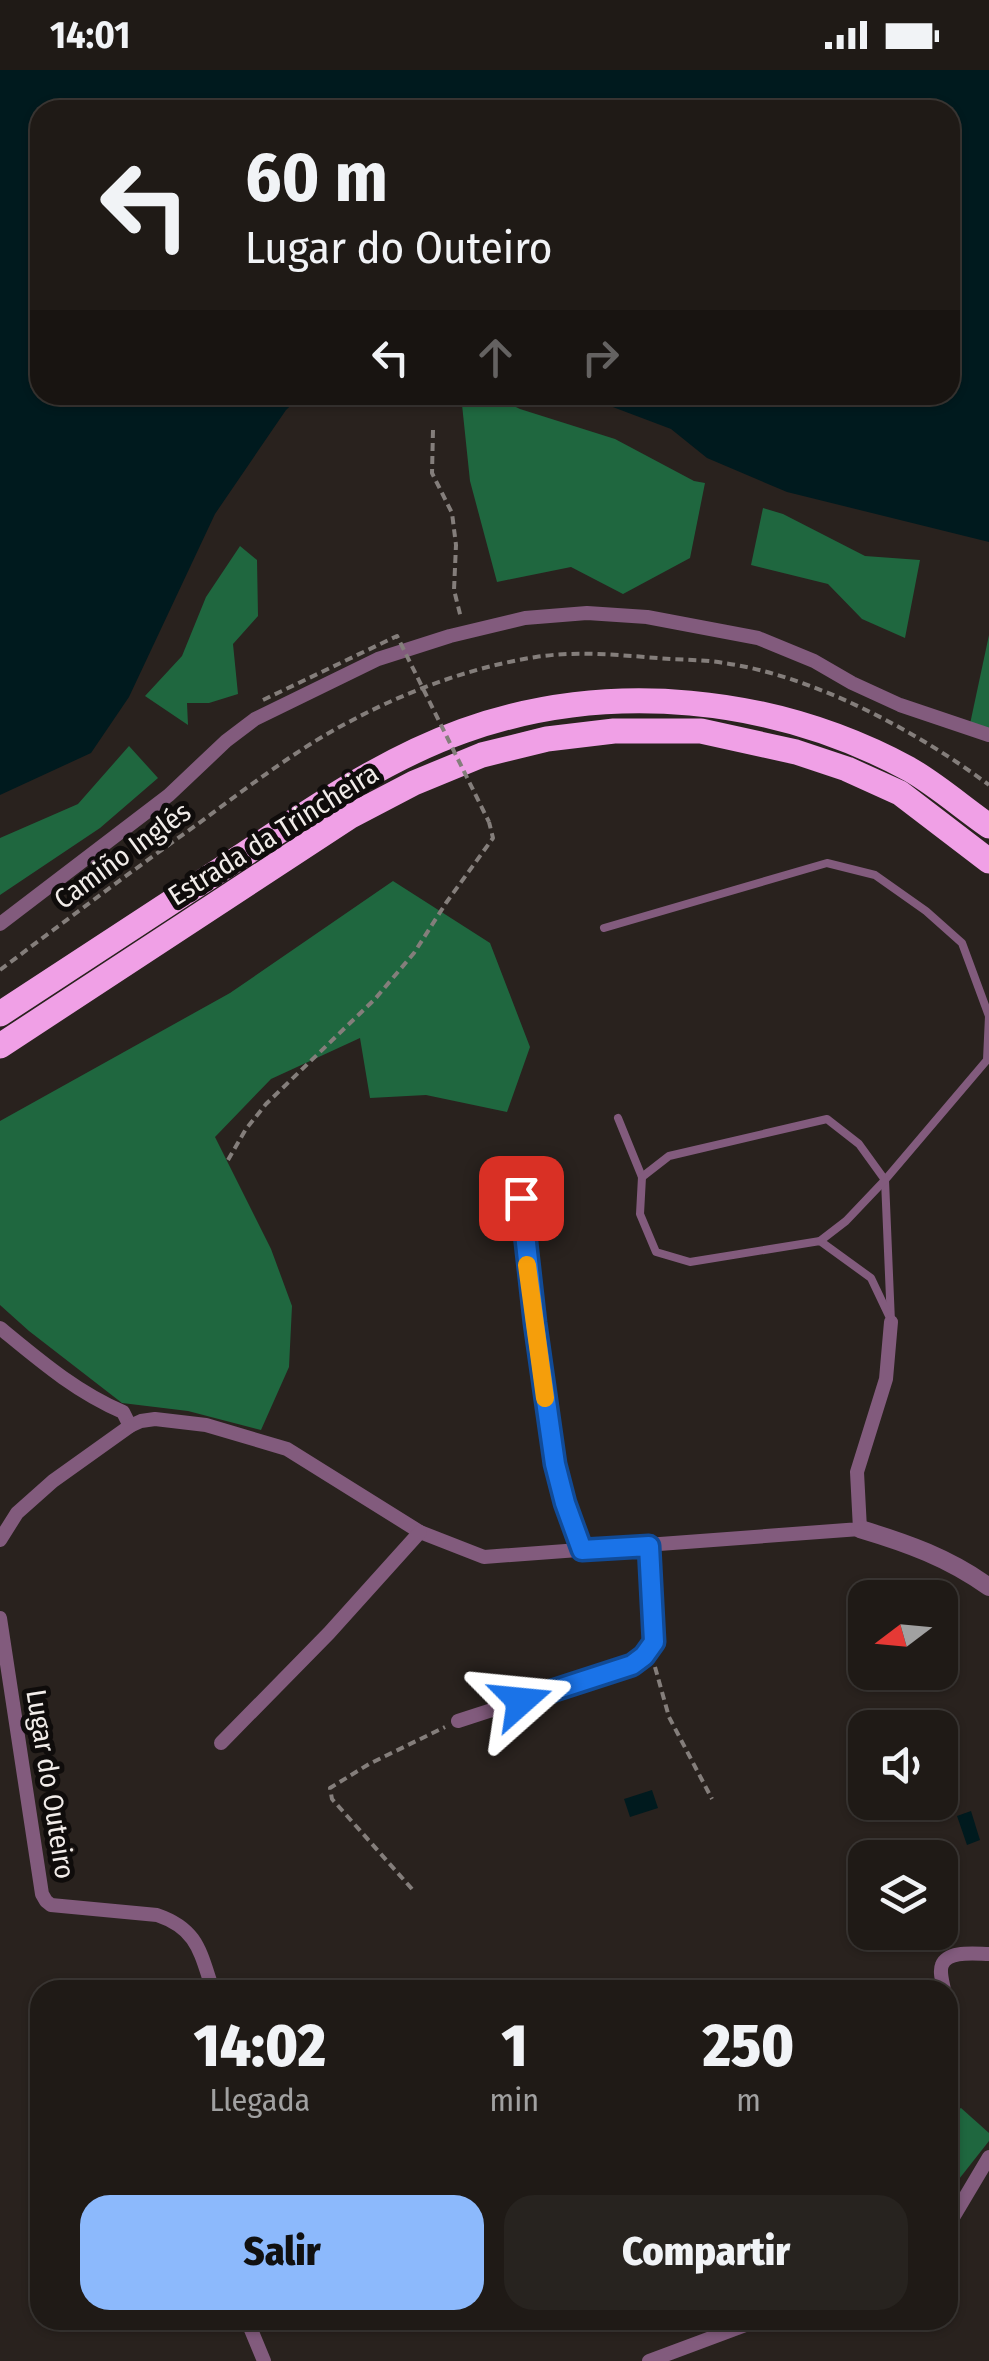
<!DOCTYPE html>
<html lang="es">
<meta charset="utf-8">
<style>
:root{--surface:#1f1a16;--page:#27231f;--text:#f1f3f6;--muted:#a1a1a1;--line:#3c3835;--accent:#8cb9fc}
body{margin:0;font-family:"Fira Sans Condensed",sans-serif;background:var(--page);color:var(--text);height:100vh;display:flex;flex-direction:column;font-size:38px;white-space:nowrap}
*{box-sizing:border-box;margin:0}
p{font-size:32px;color:var(--muted)}
.icon{flex:none;width:55px;height:55px;fill:none;stroke:currentColor;stroke-width:2;stroke-linecap:round;stroke-linejoin:round}
.map{position:relative;flex:1;overflow:hidden}
.details{position:absolute;left:30px;top:1910px;width:928px;height:350px;display:flex;flex-direction:column;background:var(--surface);border-radius:30px;box-shadow:0 2px 8px #0004,0 0 0 2px var(--line)}
.details>*{flex:none}
.hud{position:absolute;left:30px;top:30px;width:930px;height:305px;border-radius:30px;box-shadow:0 2px 8px #0004,0 0 0 2px var(--line);background:#1f1a16;color:var(--text);overflow:hidden}
.needle{width:65px;rotate:254deg}
.controls{position:absolute;left:848px;top:1510px;display:grid;gap:20px}
.controls a{display:grid;place-items:center;width:110px;height:110px;border-radius:20px;background:var(--surface);box-shadow:0 2px 8px #0004,0 0 0 2px var(--line);font-size:50px}
.pin{position:absolute;display:grid;place-items:center;width:85px;height:85px;color:#fff;margin:-42px;border-radius:20px;box-shadow:0 5px 15px #0006}
.me{position:absolute;width:110px;margin:-55px;rotate:72deg;stroke-linejoin:round;filter:drop-shadow(0 0 8px #0008)}
.turn{display:flex;align-items:center;gap:35px;height:210px;padding:0 50px;font-size:45px}
.turn .icon{width:130px;height:130px;stroke-width:2.5}
.turn b{display:block;font-size:70px;line-height:85px}
.lanes{display:flex;align-items:center;height:95px;padding:0 50px;background:#0003;justify-content:center;gap:50px;direction:ltr}
.lanes .off{opacity:.35}
.eta{display:flex;justify-content:space-evenly;align-items:center;height:170px;text-align:center}
.eta b{font-size:60px;font-weight:800;line-height:70px}
.action{display:flex;gap:20px;margin-top:auto;padding:20px 50px}
.action a{flex:1;height:115px;border-radius:30px;background:var(--accent);color:#111;font-size:40px;font-weight:800;line-height:115px;text-align:center}
.action a+a{background:var(--page);color:var(--text)}
.status{display:flex;justify-content:space-between;align-items:center;height:70px;padding:0 50px;background:var(--surface);direction:ltr}
.status svg{height:28px;fill:currentColor}
.map>svg:first-child{display:block}
.forest{fill:#1f673f}
.water{fill:#001a1e}
.lines{fill:none;stroke-linecap:round;stroke-linejoin:round}
.path{stroke:#847e7b;stroke-width:4;stroke-dasharray:8 5;stroke-linecap:butt}
.service{stroke:#825b7d;stroke-width:8}
.minor{stroke:#825b7d;stroke-width:14}
.tertiary{stroke:#825b7d;stroke-width:18}
.trunk{stroke:#f0a0e6;stroke-width:25}
.path-bridge{stroke:#847e7b;stroke-width:4;stroke-dasharray:8 5;stroke-linecap:butt}
.route-casing{stroke:#114b97;stroke-width:25}
.route{stroke:#1a73e8;stroke-width:18}
.slow{stroke:#f59e0b;stroke-width:18}
.labels{text-anchor:middle;stroke-width:10;stroke-linejoin:round;paint-order:stroke}
.street-label{font-size:28px;fill:#f1ece9;stroke:#0f0c0b}
</style>
<div class="status"><b>14:01</b><svg viewBox="0 0 49 12"><path d="M0 12V9h3v3zM5 12V6h3v6zM10 12V3h3v9zM15 12V0h3v12zM26 1h20v11H26zM47 4h2v5h-2z"/></svg></div>
<div class="map">
<svg width="989" height="2291" viewBox="0 0 989 2291">
<rect width="100%" height="100%" fill="#29221e"/>
<g class="forest">
<path d="M461,325H491L520,339L615,369L694,411L705,413L690,488L623,524L571,497L497,512L470,411Z"/>
<path d="M763,438L783,444L865,486L920,490L905,568L862,549L828,514L751,495Z"/>
<path d="M240,476L257,490L258,546L233,574L238,624L209,633H187L188,655L145,626L182,586L206,527Z"/>
<path d="M989,565V660L970,654Z"/>
<path d="M129,676L158,708L100,758L0,825V768L78,734Z"/>
<path d="M393,811L490,873L530,977L507,1042L426,1025L370,1028L360,968L271,1009L215,1067L271,1179L292,1236L289,1297L261,1360L188,1341L122,1333L29,1261L0,1235V1051L230,923Z"/>
<path d="M961,2038L989,2063V2071L948,2123V2045Z"/>
</g>
<g class="water">
<path d="M0,0H989V472L787,422L707,388L671,359L581,325H950V40H40V325H302L286,340L215,444L129,627L91,683L0,725Z"/>
<path d="M652,1720L658,1738L630,1747L624,1729Z"/>
<path d="M971,1741L980,1770L967,1775L957,1746Z"/>
</g>
<g class="lines">
<g class="path">
<path d="M433,360L432,403L452,443L456,475L454,520L461,548"/>
<path d="M0,900C65,851 129,803 195,756C233,728 271,699 312,673C379,632 458,599 536,587C580,580 627,586 671,589C689,590 707,590 724,593C814,606 917,661 989,715"/>
<path d="M228,1090L246,1059L266,1034L375,929L414,883L446,833L493,768L489,752"/>
<path d="M655,1597L669,1647L712,1729"/>
<path d="M412,1819L332,1729L330,1718L369,1694L445,1657"/>
</g>
<g class="service">
<path d="M604,858L827,793L875,805L926,841L962,873L989,946L987,990L885,1110L891,1252"/>
<path d="M618,1048L642,1107L640,1144L656,1182L690,1192L820,1171L871,1208L890,1248"/>
<path d="M642,1107L669,1086L827,1049L859,1074L885,1110L846,1151L820,1171"/>
</g>
<g class="minor">
<path d="M0,854L169,725L226,671L255,649L378,589L450,566L525,548L587,543L647,547L758,568L814,591L852,613L900,635L989,665"/>
<path d="M521,1128L527,1191L555,1394L565,1433L582,1480"/>
<path d="M0,1258C39,1290 76,1322 123,1342L130,1356"/>
<path d="M0,1470L17,1443L53,1411L130,1356L141,1351L155,1349L206,1355L287,1379L420,1462L484,1487L860,1459L857,1402L886,1309L891,1252"/>
<path d="M0,1548L42,1824L46,1831L51,1835L157,1845C198,1859 200,1882 213,1920"/>
<path d="M458,1651L616,1600L632,1595L644,1586L654,1572L649,1476"/>
<path d="M221,1673L329,1563L420,1462"/>
<path d="M944,1920C943,1913 939,1902 942,1895C948,1880 976,1884 989,1884"/>
<path d="M948,2156L989,2087"/>
<path d="M247,2250L264,2291"/>
<path d="M649,2291L759,2250"/>
</g>
<path class="tertiary" d="M860,1459C907,1473 949,1488 989,1517"/>
<g class="trunk">
<path d="M0,944C80,892 160,839 240,787C311,740 382,690 463,661C609,609 774,626 909,699C937,715 963,738 989,756"/>
<path d="M0,976L349,747L414,713L482,685L547,669L614,661H701L796,682L847,699L900,723L989,791"/>
</g>
<path class="path-bridge" d="M263,630L397,566L489,752"/>
</g>
<g class="lines">
<defs>
<path id="route" d="M521,1128L535,1253L555,1394L565,1433L582,1480L649,1476L654,1572L644,1586L632,1595L521,1631"/>
</defs>
<use href="#route" class="route-casing"/>
<use href="#route" class="route"/>
<path class="slow" d="M527,1195L545,1328"/>
</g>
<g class="labels">
<g class="street-label">
<text transform="translate(273 764) rotate(-32)" y="10">Estrada da Trincheira</text>
<text transform="translate(122 785) rotate(-36)" y="10">Camiño Inglés</text>
<text transform="translate(51 1714) rotate(81)" y="10">Lugar do Outeiro</text>
</g>
</g>
</svg>
<div class="controls">
<a><svg class="needle" viewBox="-14 -14 28 28"><path d="M0-13l5 13h-10z" fill="#e53935"/><path d="M0 13l5-13h-10z" fill="#a1a1a1"/></svg></a>
<a><svg class="icon" aria-label="sound" viewBox="0 0 24 24"><path d="M4 9h4l5-4v14l-5-4H4zM17 9q2 3 0 6"/></svg></a>
<a><svg class="icon" aria-label="layers" viewBox="0 0 24 24"><path d="M12 4l9 5-9 5-9-5zM3 14l9 5 9-5"/></svg></a>
</div>
<div class="pin" style="left:521px;top:1128px;background:#d93025"><svg class="icon" aria-label="arrive" viewBox="0 0 24 24"><path d="M6 21V4h12l-3 4 3 4H6"/></svg></div>
<svg class="me" style="left:521px;top:1631px" viewBox="-20 -20 40 40"><path d="M0-17L14 15 0 8-14 15z" fill="#1a73e8" stroke="#fff" stroke-width="4"/></svg>
<div class="hud">
<div class="turn"><svg class="icon" aria-label="left" viewBox="0 0 24 24"><path d="M17 20v-9H6M10 6l-5 5 5 5"/></svg><div><b>60 m</b>Lugar do Outeiro</div></div>
<div class="lanes"><svg class="icon" aria-label="left" viewBox="0 0 24 24"><path d="M17 20v-9H6M10 6l-5 5 5 5"/></svg><svg class="icon off" aria-label="ahead" viewBox="0 0 24 24"><path d="M12 20V5M6 11l6-6 6 6"/></svg><svg class="icon off" aria-label="right" viewBox="0 0 24 24"><path d="M7 20v-9h11M14 6l5 5-5 5"/></svg></div>
</div>
<section class="details">
<div class="eta">
<div><b>14:02</b><p>Llegada</p></div>
<div><b>1</b><p>min</p></div>
<div><b>250</b><p>m</p></div>
</div>
<div class="action"><a>Salir</a><a>Compartir</a></div>
</section>
</div>
